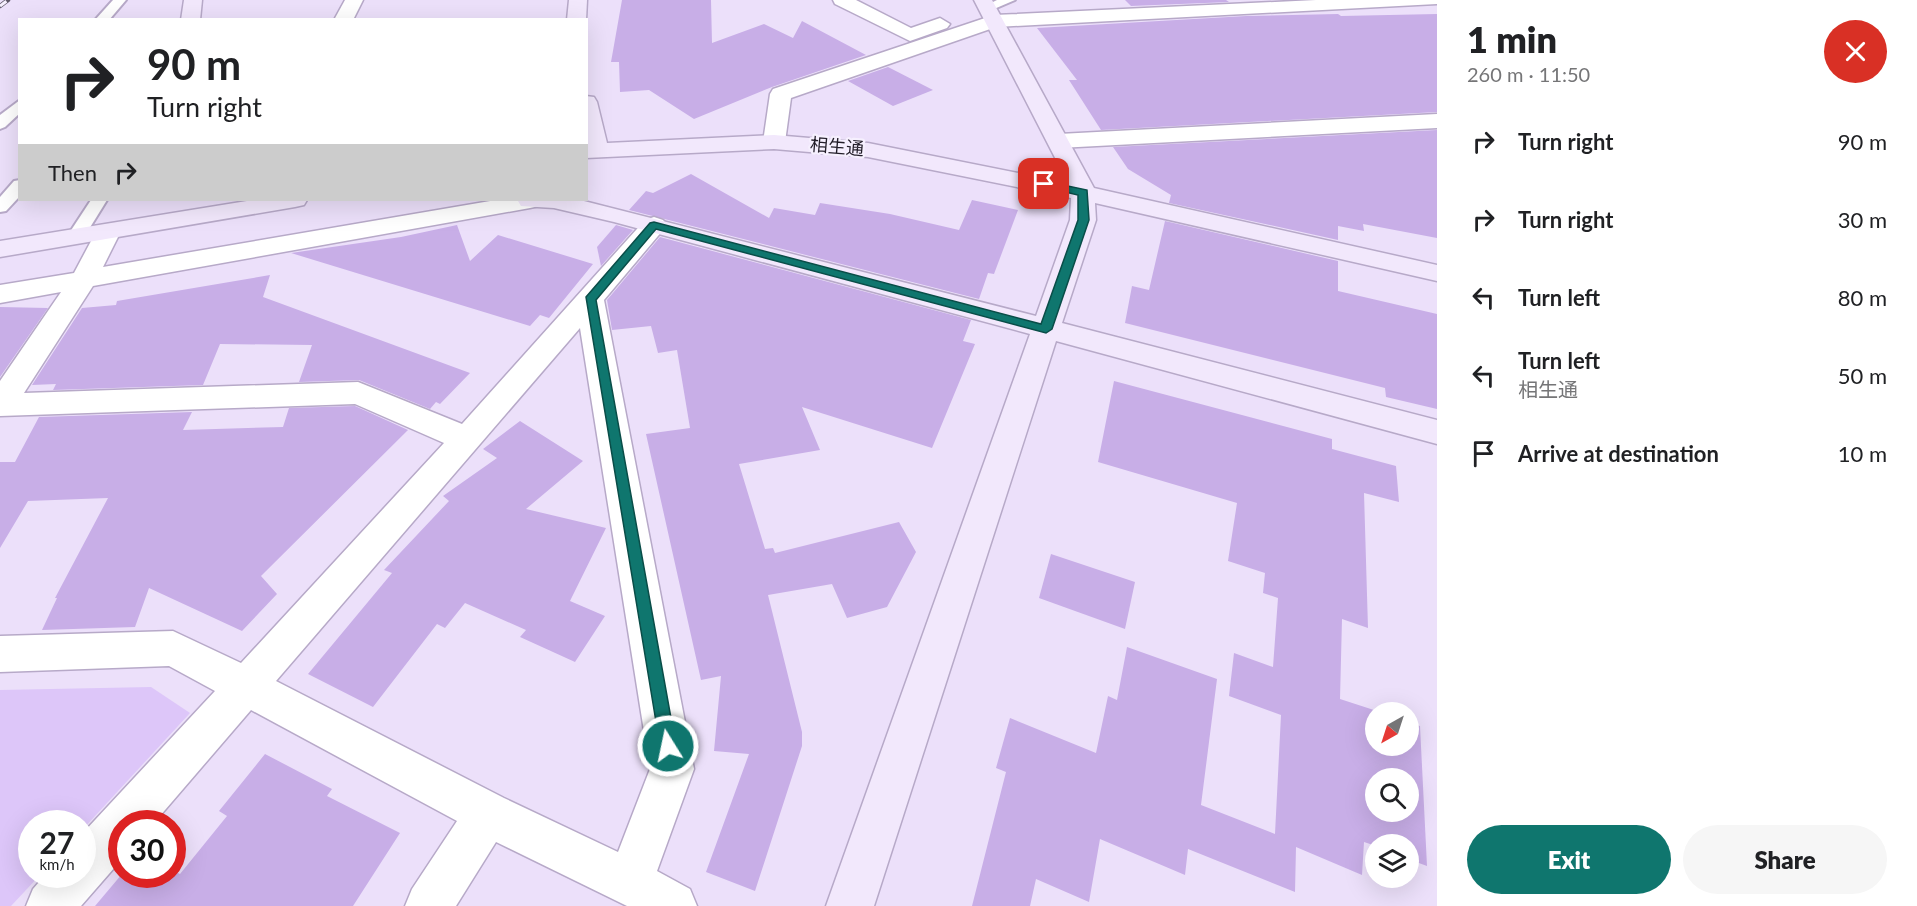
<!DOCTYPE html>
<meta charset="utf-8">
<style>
:root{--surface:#fff;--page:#f6f6f6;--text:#202124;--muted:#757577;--accent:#0f766e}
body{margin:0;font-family:Lato,"Noto Sans JP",sans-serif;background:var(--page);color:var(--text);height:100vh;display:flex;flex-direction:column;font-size:22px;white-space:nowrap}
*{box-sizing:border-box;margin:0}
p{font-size:20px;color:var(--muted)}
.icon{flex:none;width:33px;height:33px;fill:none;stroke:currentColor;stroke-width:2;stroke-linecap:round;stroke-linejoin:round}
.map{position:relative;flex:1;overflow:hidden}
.sheet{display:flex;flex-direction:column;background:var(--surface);width:480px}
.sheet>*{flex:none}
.guide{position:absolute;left:18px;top:18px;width:570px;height:183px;border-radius:0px;box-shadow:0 6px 24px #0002;background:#fff;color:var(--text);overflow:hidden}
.needle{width:39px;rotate:219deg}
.fabs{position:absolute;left:1365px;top:702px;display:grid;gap:12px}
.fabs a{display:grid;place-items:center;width:54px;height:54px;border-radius:50%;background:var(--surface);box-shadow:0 6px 24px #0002;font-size:30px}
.speed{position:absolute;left:18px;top:810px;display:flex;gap:12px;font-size:30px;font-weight:700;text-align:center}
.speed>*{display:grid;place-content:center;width:78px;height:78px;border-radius:50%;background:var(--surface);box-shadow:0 6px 24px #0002;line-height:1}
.speed small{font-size:15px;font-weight:400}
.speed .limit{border:9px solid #d22;background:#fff;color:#111}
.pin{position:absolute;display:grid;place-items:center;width:51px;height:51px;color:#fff;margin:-26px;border-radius:12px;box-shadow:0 3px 9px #0006}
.me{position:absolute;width:66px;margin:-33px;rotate:350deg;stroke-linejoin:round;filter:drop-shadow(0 0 4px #0008)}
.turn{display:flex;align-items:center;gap:21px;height:126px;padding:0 30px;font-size:27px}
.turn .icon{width:78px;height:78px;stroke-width:2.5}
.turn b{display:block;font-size:42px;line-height:51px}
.then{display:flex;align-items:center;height:57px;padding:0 30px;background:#0003;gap:12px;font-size:22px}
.round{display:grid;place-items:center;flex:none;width:63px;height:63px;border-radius:32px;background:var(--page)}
.headline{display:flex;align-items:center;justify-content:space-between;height:102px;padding:0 30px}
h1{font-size:36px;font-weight:800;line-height:45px}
.button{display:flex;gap:12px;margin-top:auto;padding:12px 30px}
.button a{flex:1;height:69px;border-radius:36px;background:var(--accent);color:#fff;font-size:24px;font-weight:800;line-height:69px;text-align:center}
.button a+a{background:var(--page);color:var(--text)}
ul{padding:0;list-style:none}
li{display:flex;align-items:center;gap:18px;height:78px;padding:0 30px}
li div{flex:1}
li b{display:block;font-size:22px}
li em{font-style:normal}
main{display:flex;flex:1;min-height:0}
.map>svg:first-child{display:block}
.green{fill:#ddc6f9}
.building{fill:#c8aee7;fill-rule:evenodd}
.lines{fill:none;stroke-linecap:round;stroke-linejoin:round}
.lane-casing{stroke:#b7a9c8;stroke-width:4}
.street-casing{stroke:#b7a9c8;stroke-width:3}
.secondary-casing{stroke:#b7a9c8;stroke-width:3}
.lane{fill:#fff;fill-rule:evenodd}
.street{fill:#fff;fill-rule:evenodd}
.secondary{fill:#f2e8fc;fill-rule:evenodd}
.rail-casing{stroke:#605969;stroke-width:4.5}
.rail{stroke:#f6f0fe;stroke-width:3;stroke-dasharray:8;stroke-linecap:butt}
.route{fill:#0f766e;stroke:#0a4d48;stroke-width:1.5}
.labels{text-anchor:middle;stroke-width:4.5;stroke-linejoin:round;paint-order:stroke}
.far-street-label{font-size:18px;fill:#221d28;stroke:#f6f0fe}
</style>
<main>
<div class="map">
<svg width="1437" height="906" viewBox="0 0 1437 906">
<rect width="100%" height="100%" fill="#ece0fa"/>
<path class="green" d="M151,687L190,713L83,829L82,824H32V874L40,875L11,906H0V690Z"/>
<g class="building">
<path d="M622,0H711L712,43L764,24L793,38L802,21L866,55L772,87L694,119L649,90L620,92L619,62H611Z"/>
<path d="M1125,0H1226L1229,2L1131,6Z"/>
<path d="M1338,14L1341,16L1437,14V112L1101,130L1069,80H1077L1037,28L1246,16Z"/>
<path d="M888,67L933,90L893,106L848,81Z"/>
<path d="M1437,130V238L1363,224L1364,231L1338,226V240L1169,203L1171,195L1128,169L1113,147Z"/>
<path d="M691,174L769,218L774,208L815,215L820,203L890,214L959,230L972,200L1018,210L994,274L988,273L979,299L629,210L646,191L653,193Z"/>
<path d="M1165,221L1338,261V291L1437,314V409L1386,397L1385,388L1125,323L1132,286L1149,290Z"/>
<path d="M457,225L470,261L498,235L593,264L549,318L540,315L530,326L291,253L401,237Z"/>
<path d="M616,225L633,230L601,266L597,247Z"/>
<path d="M660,237L971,320L963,341L975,344L932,448L802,407L820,450L739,464L765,549L773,548L775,553L899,522L916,552L887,607L847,618L832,584L768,595L802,732V746L755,891L706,872L749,754L714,751L721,676L701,680L646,434L690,428L677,350L658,353L651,326L612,330L607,300Z"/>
<path d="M270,275L263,297L470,373L440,404L436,402L430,409L359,380L299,382L312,345L220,344L203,385L53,390L56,384L32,385L82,308L116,305L117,301Z"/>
<path d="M0,307L48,308L0,377Z"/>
<path d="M1114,381L1332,439V449L1396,466L1399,502L1364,493L1368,628L1342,619L1340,699L1380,712H1376V746H1408V722L1420,726L1427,866L1408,859V844L1376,846L1364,842L1362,875L1296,847L1295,892L1188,849L1185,875L1100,839L1089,902L1036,879L1030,906H972L1006,772L996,768L1010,718L1096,753L1108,696L1117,700L1127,647L1217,679L1201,805L1275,834L1281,715L1229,696L1234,653L1273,667L1278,598L1263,593L1265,573L1228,561L1237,503L1098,462ZM1376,778H1408V812H1376Z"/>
<path d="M355,406L408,430L261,576L277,594L242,631L149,588L135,627L42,630L57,598H55L108,498L28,501L0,548V462H15L39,417L192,412L183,430L283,427L289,408Z"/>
<path d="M520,421L583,461L526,509L606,528L570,601L605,616L575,662L520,637L526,630L465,603L445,628L437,624L373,707L308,674L392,573L384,570L449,501L443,496L497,458L483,449Z"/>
<path d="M1051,554L1135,582L1125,629L1039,598Z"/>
<path d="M265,754L332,789L327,796L400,833L353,906H95L122,874H172V870L180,874L227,816L219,811Z"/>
</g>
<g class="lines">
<defs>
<g id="lane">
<path d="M113,0H126L109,20H95Z"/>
<path d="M997,0H1015L987,12L981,8Z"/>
<path d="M20,100V113L5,127L0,129V115Z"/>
<path d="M20,180V196L6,211L0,212V197L14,181Z"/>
<path d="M91,200H107L81,242H69L66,238Z"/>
</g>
<g id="street">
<path d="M345,0H363L353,20H334Z"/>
<path d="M833,0H856L911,28L940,18L950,24L947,28L910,41L835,4Z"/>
<path d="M1316,0H1437V4L996,27L791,98L785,142L782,147H766L763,142L770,94L773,89L994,15Z"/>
<path d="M1437,114V128L1059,148L1051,146L1048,141L1051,136L1059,134Z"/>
<path d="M496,200L542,201L539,206L530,208L93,286L24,393L358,382L462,424L645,220L654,217L663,220L667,225L663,230L604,300L694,769L657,871L690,889L697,906H627L496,842L456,906H405L412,889L457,821L251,710L153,824H122V859L81,906H26L33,889L46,874H82V834L215,691L169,666L0,672V636L173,631L241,663L444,443L355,404L0,416V381L61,292L0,303V285L74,273L98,228L107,225L116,228L120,233L103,267ZM580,328L650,769L618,852L504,798L276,681Z"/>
</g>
<g id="secondary">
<path d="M184,0H202L200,20H181Z"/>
<path d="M569,0H587L586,20H567Z"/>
<path d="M974,0H992L1094,188L1437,265V281L1095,203L1096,220L1062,323L1437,420V444L1056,341L874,906H826L1030,334L614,222L554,208L521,206L518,201L580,200L1036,316L1070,220L1071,198L868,157L774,149L586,158V96L594,97L597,102L607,143L774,135L868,143L1068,183Z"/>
<path d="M253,200H307L304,205L295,207L0,257V241Z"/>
</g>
</defs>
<use href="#lane" class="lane-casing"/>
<use href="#street" class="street-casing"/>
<use href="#secondary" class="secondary-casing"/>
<use href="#lane" class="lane"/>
<use href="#street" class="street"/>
<use href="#secondary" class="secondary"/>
<defs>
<path id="rail" d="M0,6L8,0"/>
</defs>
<use href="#rail" class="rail-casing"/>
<use href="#rail" class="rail"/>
</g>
<path class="route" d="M1044,181L1087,190L1089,220L1052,329L1046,333L656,229L596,300L676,746L674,752L668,754L661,752L586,297L650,223L654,222L1041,324L1078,220V195L1040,186V182Z"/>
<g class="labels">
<g class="far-street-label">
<text transform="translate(837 147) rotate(5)" y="6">相生通</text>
</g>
</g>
</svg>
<div class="fabs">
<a><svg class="needle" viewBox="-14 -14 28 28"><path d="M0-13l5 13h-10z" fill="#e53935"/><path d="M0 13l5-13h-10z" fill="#757577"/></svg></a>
<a><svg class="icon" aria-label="search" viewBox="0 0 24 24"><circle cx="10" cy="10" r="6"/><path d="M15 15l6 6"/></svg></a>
<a><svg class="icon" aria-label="layers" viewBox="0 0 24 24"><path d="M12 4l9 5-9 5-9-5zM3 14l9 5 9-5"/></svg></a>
</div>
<div class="speed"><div>27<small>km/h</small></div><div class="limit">30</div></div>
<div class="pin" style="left:1044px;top:184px;background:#d93025"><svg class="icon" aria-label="arrive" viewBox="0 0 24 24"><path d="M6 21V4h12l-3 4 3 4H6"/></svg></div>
<svg class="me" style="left:668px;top:746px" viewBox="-20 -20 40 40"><circle r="17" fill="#0f766e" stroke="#fff" stroke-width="3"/><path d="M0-11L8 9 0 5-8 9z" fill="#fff"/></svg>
<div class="guide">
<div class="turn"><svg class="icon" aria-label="right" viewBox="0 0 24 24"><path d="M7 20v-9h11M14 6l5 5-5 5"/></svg><div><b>90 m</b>Turn right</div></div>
<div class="then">Then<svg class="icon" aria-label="right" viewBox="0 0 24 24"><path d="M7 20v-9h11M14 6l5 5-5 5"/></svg></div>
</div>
</div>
<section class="sheet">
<div class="headline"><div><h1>1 min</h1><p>260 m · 11:50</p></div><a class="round" style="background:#d93025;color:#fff"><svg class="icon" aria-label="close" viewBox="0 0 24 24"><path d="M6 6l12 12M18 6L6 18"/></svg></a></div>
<ul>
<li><svg class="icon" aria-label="right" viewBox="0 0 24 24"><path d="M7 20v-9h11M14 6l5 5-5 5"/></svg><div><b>Turn right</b></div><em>90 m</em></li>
<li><svg class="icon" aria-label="right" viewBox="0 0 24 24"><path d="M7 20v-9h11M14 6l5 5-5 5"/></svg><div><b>Turn right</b></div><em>30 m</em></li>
<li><svg class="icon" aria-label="left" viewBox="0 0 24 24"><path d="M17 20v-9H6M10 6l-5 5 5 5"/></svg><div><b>Turn left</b></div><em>80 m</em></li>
<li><svg class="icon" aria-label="left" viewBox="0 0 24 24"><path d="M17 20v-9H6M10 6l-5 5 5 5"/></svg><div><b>Turn left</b><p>相生通</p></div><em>50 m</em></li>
<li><svg class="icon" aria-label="arrive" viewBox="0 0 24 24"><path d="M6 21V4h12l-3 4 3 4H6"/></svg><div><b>Arrive at destination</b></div><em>10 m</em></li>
</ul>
<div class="button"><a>Exit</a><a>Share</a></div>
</section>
</main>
